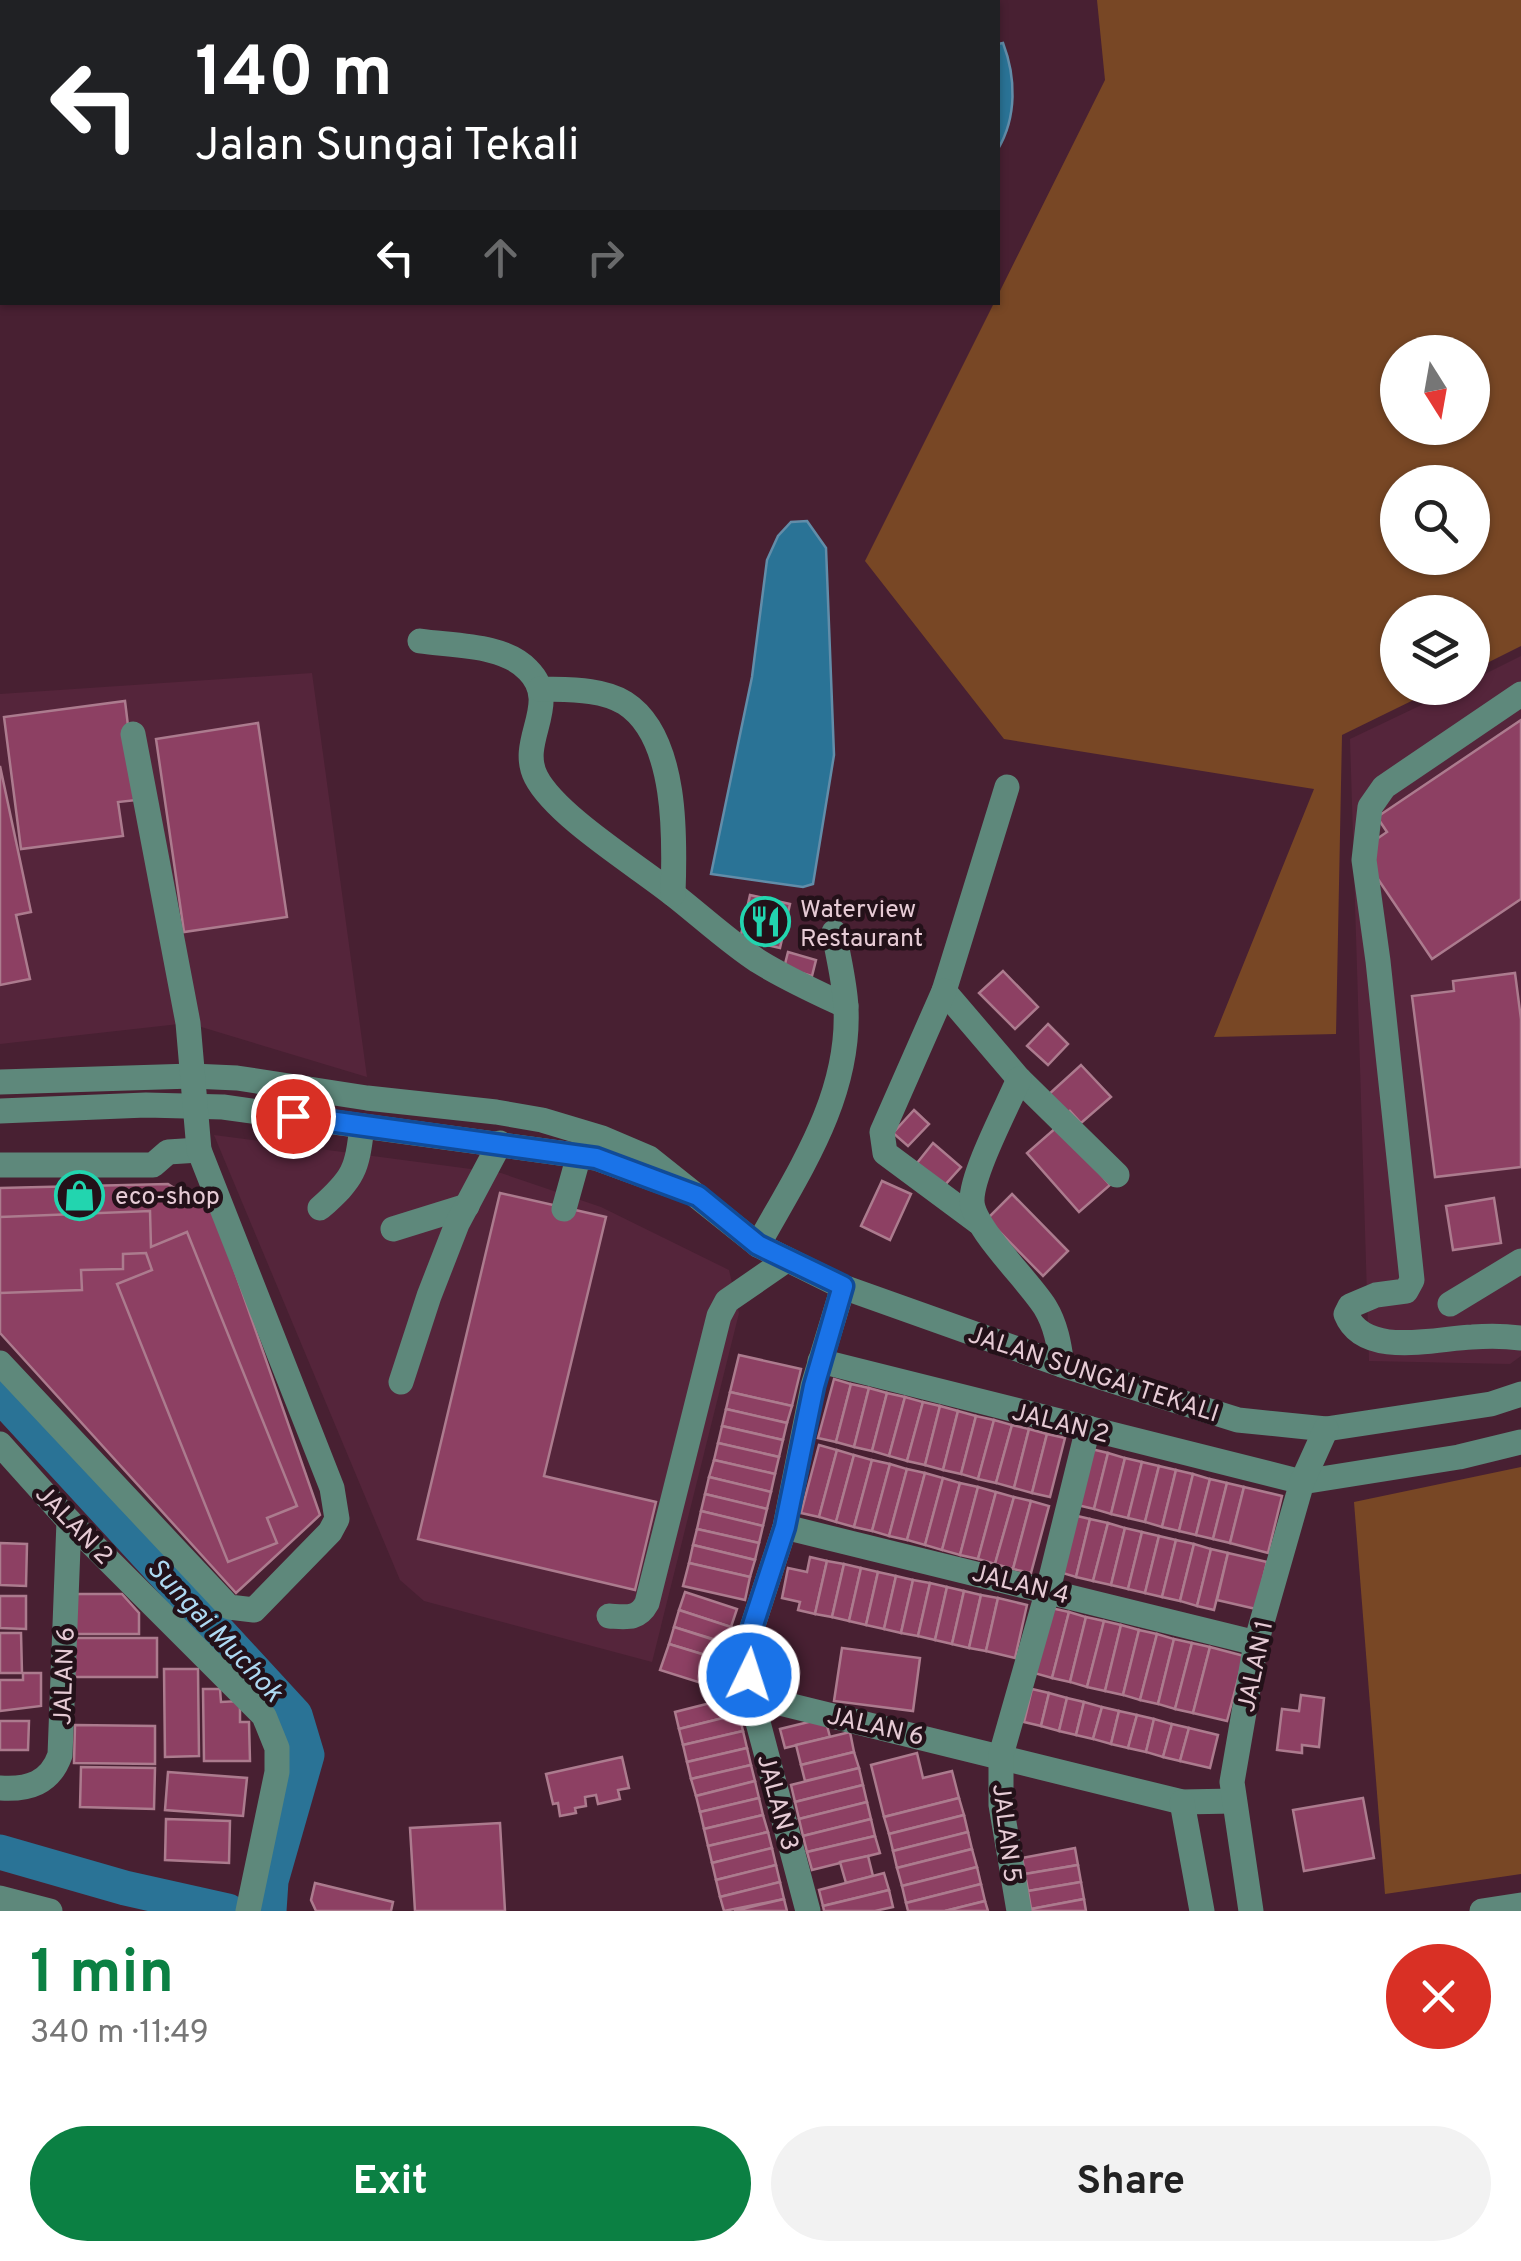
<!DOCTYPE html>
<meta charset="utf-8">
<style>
:root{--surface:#fff;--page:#f2f2f2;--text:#222;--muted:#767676;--accent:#0b8043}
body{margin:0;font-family:Overpass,sans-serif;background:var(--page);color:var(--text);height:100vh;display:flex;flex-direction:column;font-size:38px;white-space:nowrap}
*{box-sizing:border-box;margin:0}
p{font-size:32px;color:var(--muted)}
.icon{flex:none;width:55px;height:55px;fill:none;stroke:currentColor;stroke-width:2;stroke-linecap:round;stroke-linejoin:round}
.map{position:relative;height:1911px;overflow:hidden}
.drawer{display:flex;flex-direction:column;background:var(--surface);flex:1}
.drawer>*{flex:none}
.banner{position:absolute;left:0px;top:0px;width:1000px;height:305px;box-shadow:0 2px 8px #0004;background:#202124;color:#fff;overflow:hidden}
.needle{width:65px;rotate:169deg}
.controls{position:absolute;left:1380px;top:335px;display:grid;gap:20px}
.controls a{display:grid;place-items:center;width:110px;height:110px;border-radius:50%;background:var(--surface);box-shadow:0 2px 8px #0004;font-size:50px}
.pin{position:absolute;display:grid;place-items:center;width:85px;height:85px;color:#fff;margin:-42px;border:5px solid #fff;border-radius:50%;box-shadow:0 2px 10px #0007}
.me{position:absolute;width:110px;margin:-55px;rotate:4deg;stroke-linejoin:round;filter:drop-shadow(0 0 8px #0008)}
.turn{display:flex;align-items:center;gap:35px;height:210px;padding:0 30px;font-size:45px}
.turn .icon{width:130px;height:130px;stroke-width:2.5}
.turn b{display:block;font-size:70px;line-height:85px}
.lanes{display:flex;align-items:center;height:95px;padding:0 30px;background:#0003;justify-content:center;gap:50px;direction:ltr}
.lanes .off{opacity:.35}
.round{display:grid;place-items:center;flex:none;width:105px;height:105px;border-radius:52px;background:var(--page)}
.summary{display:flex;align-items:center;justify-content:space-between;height:170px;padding:0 30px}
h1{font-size:60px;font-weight:700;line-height:75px;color:var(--accent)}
.action{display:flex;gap:20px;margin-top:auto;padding:20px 30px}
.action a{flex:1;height:115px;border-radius:60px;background:var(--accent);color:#fff;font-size:40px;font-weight:700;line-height:115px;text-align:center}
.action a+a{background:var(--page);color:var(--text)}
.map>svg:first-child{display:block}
.built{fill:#55253b}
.green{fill:#784725;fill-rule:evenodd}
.water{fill:#2a7396;stroke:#628da9;stroke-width:2.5}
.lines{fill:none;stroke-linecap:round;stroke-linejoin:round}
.river{stroke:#2a7396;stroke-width:35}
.building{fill:#8d4063;stroke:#ac7b8e;stroke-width:2.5}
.minor{stroke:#5e887b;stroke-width:25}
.route-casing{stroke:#114b97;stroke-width:25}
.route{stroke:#1a73e8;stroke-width:18}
.labels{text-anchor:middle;stroke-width:9;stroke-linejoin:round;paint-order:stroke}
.poi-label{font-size:25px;fill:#e6cbd5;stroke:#231119;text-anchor:start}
.street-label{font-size:25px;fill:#e6cbd5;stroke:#231119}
.water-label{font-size:28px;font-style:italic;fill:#aed9f2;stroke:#231119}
</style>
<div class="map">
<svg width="1521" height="1911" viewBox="0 0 1521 1911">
<rect width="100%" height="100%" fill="#482032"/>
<g class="built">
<path d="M1521,656V1356L1510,1364L1369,1361L1350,739L1457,688H1472L1473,680Z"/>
<path d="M312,673L367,1077L188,1023L0,1044V694Z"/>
<path d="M214,1135L501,1173L601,1207L729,1270L739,1313L652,1662L424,1601L400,1580Z"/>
</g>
<g class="green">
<path d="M0,0H609L2,2V256Z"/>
<path d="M1097,0H1521V646L1473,670L1472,612H1398V688H1438L1342,735L1336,1034L1214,1037L1314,789L1004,739L865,561L994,303L998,302V295L1105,80ZM1472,352V428H1398V352ZM1398,482H1472V558H1398Z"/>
<path d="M1521,1467V1874L1385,1894L1354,1502Z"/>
</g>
<g class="water">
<path d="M1003,43C1016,77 1017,117 998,149V44Z"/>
<path d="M807,521L826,548L834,755L813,884L803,887L711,874L752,677L767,560L778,536L791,522Z"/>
</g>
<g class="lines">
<g class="river">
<path d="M0,1395L295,1715L307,1755L271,1881L269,1911"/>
<path d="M0,1852L125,1888L228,1911"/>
</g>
</g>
<g class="building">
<path d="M125,701L137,800L118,802L123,836L21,849L4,717Z"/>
<path d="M1521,720V899L1432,959L1359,851L1387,832L1377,817Z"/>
<path d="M258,723L287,917L184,932L156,739Z"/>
<path d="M0,766L31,912L16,915L30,979L0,985Z"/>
<path d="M750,895L790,904L780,948L740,939Z"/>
<path d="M788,952L816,960L812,976L784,968Z"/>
<path d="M1003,971L1038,1007L1015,1029L979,993Z"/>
<path d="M1515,973L1521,1019V1167L1435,1177L1412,996L1454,991L1453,981Z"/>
<path d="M1048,1024L1068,1044L1048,1065L1027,1046Z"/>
<path d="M1081,1065L1111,1097L1081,1123L1070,1111L1067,1115L1048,1095Z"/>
<path d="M914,1110L929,1124L908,1146L893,1133Z"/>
<path d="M1058,1126L1110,1185L1079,1212L1027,1153Z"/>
<path d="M933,1143L961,1167L944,1186L917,1163Z"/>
<path d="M882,1181L911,1194L890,1240L861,1226Z"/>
<path d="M168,1184L215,1214L320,1515L236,1593L0,1333V1188Z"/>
<path d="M500,1193L606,1217L544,1476L656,1502L635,1590L418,1539Z"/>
<path d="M1012,1194L1068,1251L1043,1276L987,1219Z"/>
<path d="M1494,1198L1501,1243L1453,1250L1446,1206Z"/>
<path d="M150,1211L151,1247L187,1232L297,1506L267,1518L277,1543L228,1562L117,1284L152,1270L146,1253L123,1254V1269L81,1270L82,1290L0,1293V1217Z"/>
<path d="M739,1355L801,1369L792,1406L730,1392Z"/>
<path d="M834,1379L851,1384L836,1442L818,1438Z"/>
<path d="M851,1384L869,1388L854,1447L836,1442Z"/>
<path d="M869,1388L887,1393L872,1451L854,1447Z"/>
<path d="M730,1392L792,1406L787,1423L726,1409Z"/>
<path d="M887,1393L905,1397L889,1456L872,1451Z"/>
<path d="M905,1397L923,1402L907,1461L889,1456Z"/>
<path d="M923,1402L940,1406L925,1465L907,1461Z"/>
<path d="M940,1406L958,1411L943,1470L925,1465Z"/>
<path d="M726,1409L787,1423L783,1440L722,1426Z"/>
<path d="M958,1411L976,1416L961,1474L943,1470Z"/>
<path d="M976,1416L994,1420L978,1479L961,1474Z"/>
<path d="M994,1420L1012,1425L996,1483L978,1479Z"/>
<path d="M1012,1425L1029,1429L1014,1488L996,1483Z"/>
<path d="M722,1426L783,1440L779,1457L718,1443Z"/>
<path d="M1029,1429L1047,1434L1032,1493L1014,1488Z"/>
<path d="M1047,1434L1065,1438L1050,1497L1032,1493Z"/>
<path d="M718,1443L779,1457L775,1474L714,1460Z"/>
<path d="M819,1445L837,1450L819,1517L801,1513Z"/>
<path d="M1087,1448L1108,1453L1094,1509L1073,1504Z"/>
<path d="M837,1450L854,1455L836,1522L819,1517Z"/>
<path d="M1108,1453L1125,1458L1111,1514L1094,1509Z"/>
<path d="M854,1455L872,1460L854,1527L836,1522Z"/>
<path d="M1125,1458L1142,1462L1128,1518L1111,1514Z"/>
<path d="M714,1460L775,1474L771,1492L709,1477Z"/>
<path d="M872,1460L890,1464L872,1531L854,1527Z"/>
<path d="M1142,1462L1159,1466L1145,1522L1128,1518Z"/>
<path d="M890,1464L907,1469L889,1536L872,1531Z"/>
<path d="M1159,1466L1176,1470L1162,1527L1145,1522Z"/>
<path d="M907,1469L925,1473L907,1540L889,1536Z"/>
<path d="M1176,1470L1193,1474L1179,1531L1162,1527Z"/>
<path d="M925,1473L943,1478L925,1545L907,1540Z"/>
<path d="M1193,1474L1210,1479L1196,1535L1179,1531Z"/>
<path d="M709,1477L771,1492L767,1509L705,1494Z"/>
<path d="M943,1478L960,1483L942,1550L925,1545Z"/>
<path d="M1210,1479L1227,1483L1213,1539L1196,1535Z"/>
<path d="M960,1483L978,1487L960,1555L942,1550Z"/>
<path d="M1227,1483L1244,1487L1230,1543L1213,1539Z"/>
<path d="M978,1487L996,1492L978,1559L960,1555Z"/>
<path d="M1244,1487L1282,1496L1268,1553L1230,1543Z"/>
<path d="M996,1492L1014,1497L995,1564L978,1559Z"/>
<path d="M705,1494L767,1509L763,1526L701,1511Z"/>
<path d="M1014,1497L1031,1501L1013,1569L995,1564Z"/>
<path d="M1031,1501L1049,1506L1031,1573L1013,1569Z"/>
<path d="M701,1511L763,1526L759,1543L697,1529Z"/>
<path d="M1073,1515L1090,1519L1076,1577L1059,1572Z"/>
<path d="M1090,1519L1108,1523L1093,1581L1076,1577Z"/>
<path d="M1108,1523L1125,1528L1111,1585L1093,1581Z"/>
<path d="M1125,1528L1142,1532L1128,1589L1111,1585Z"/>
<path d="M697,1529L759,1543L755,1560L693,1545Z"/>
<path d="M1142,1532L1159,1536L1145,1593L1128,1589Z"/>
<path d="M1159,1536L1176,1540L1162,1597L1145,1593Z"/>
<path d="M1176,1540L1194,1544L1180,1601L1162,1597Z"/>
<path d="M0,1543L27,1544L26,1586L0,1585Z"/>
<path d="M1194,1544L1211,1549L1197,1606L1180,1601Z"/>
<path d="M693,1545L755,1560L750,1577L689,1563Z"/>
<path d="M1211,1549L1228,1553L1214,1610L1197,1606Z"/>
<path d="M1228,1553L1267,1562L1256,1609L1217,1600Z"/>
<path d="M810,1557L827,1561L815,1614L798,1610L800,1602L782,1598L788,1568L807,1572Z"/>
<path d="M827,1561L844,1564L832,1617L815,1614Z"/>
<path d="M689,1563L750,1577L745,1600L683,1586Z"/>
<path d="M844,1564L861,1568L849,1621L832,1617Z"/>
<path d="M861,1568L878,1572L866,1625L849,1621Z"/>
<path d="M878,1572L896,1576L884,1629L866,1625Z"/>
<path d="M896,1576L913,1580L901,1633L884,1629Z"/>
<path d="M913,1580L930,1583L918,1636L901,1633Z"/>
<path d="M930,1583L947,1587L935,1640L918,1636Z"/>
<path d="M947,1587L964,1591L952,1644L935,1640Z"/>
<path d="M964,1591L981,1595L969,1648L952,1644Z"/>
<path d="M685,1592L737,1609L731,1627L679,1610Z"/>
<path d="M75,1594H122L139,1613V1634H74Z"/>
<path d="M981,1595L998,1598L986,1651L969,1648Z"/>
<path d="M0,1596H26V1629L0,1628Z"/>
<path d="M998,1598L1027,1605L1015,1658L986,1651Z"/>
<path d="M1051,1608L1069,1612L1052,1678L1034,1673Z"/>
<path d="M679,1610L731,1627L726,1643L674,1627Z"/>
<path d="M1069,1612L1086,1617L1070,1682L1052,1678Z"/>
<path d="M1086,1617L1104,1621L1087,1687L1070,1682Z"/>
<path d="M1104,1621L1121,1625L1105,1691L1087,1687Z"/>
<path d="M1121,1625L1139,1630L1123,1695L1105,1691Z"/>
<path d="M674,1627L730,1645L725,1661L669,1644Z"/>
<path d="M1139,1630L1157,1634L1140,1700L1123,1695Z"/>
<path d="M0,1633H21L22,1673H0Z"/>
<path d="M1157,1634L1174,1639L1158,1704L1140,1700Z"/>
<path d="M72,1638H157V1677H71Z"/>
<path d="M1174,1639L1192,1643L1175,1709L1158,1704Z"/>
<path d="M1192,1643L1210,1647L1193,1713L1175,1709Z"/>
<path d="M669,1644L725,1661L717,1688L660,1670Z"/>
<path d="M1210,1647L1244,1656L1227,1721L1193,1713Z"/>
<path d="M842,1648L920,1658L913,1711L834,1701Z"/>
<path d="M164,1669H198L199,1756L165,1757Z"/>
<path d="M23,1673H41V1706L0,1711V1680H23Z"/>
<path d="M203,1689H220L221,1702L240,1701V1722H249L250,1761H204Z"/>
<path d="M1032,1689L1049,1693L1041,1726L1024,1722Z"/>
<path d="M1049,1693L1067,1698L1059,1731L1041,1726Z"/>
<path d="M1301,1695L1324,1698L1319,1747L1302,1745V1753L1277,1750L1282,1709L1299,1711Z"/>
<path d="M734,1697L739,1714L679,1729L675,1712Z"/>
<path d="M1067,1698L1084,1702L1076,1735L1059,1731Z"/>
<path d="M1084,1702L1102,1707L1093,1739L1076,1735Z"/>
<path d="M1102,1707L1119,1711L1111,1744L1093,1739Z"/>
<path d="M1119,1711L1137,1715L1128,1748L1111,1744Z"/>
<path d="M739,1714L743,1731L683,1745L679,1729Z"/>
<path d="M1137,1715L1154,1719L1146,1752L1128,1748Z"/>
<path d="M825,1718L830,1737L785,1748L780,1729Z"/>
<path d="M1154,1719L1172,1724L1163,1757L1146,1752Z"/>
<path d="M0,1721H29L28,1750H0Z"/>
<path d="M1172,1724L1189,1728L1180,1761L1163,1757Z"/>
<path d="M75,1725L155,1726V1764L74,1763Z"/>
<path d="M1189,1728L1218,1735L1210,1768L1180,1761Z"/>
<path d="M743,1731L747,1748L687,1762L683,1745Z"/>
<path d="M850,1732L854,1752L801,1765L796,1745Z"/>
<path d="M747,1748L751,1765L691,1779L687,1762Z"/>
<path d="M854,1752L859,1768L805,1781L801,1765Z"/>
<path d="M917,1753L923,1778L952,1771L959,1798L884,1817L871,1765Z"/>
<path d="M622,1757L629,1788L618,1790L620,1799L598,1804L596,1795L585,1797L586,1806L575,1808L576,1813L560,1816L558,1803L553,1804L546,1774Z"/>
<path d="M751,1765L755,1781L696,1796L691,1779Z"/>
<path d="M81,1767L155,1768L154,1809L80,1807Z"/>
<path d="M859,1768L863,1785L795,1802L791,1785Z"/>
<path d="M168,1772L247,1778L243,1816L165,1810Z"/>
<path d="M755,1781L759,1798L700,1812L696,1796Z"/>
<path d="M863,1785L867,1802L799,1819L795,1802Z"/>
<path d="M759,1798L763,1815L704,1829L700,1812Z"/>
<path d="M959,1798L964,1815L889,1834L884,1817Z"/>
<path d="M1363,1798L1374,1858L1304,1871L1293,1810Z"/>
<path d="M867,1802L871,1819L803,1836L799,1819Z"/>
<path d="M763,1815L768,1832L708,1846L704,1829Z"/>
<path d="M964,1815L968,1832L893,1851L889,1834Z"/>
<path d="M166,1819L230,1821L229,1863L165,1860Z"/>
<path d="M871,1819L875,1836L807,1852L803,1836Z"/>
<path d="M500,1823L505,1911H415L410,1828Z"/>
<path d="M768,1832L772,1848L712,1863L708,1846Z"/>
<path d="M968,1832L972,1849L897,1868L893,1851Z"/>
<path d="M875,1836L880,1853L812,1870L807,1852Z"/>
<path d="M772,1848L776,1865L716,1880L712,1863Z"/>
<path d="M1075,1848L1078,1865L1025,1874L1022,1858Z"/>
<path d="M972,1849L977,1867L902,1886L897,1868Z"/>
<path d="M868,1856L873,1876L846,1883L840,1862Z"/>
<path d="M776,1865L780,1882L720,1897L716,1880Z"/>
<path d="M1078,1865L1081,1882L1028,1891L1025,1874Z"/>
<path d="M977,1867L981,1884L906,1903L902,1886Z"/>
<path d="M884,1873L889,1890L823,1906L819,1890Z"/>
<path d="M780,1882L784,1899L724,1911L720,1897Z"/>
<path d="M1081,1882L1084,1899L1031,1909L1028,1891Z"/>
<path d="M315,1883L393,1902L391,1911H316L311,1900Z"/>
<path d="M981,1884L985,1901L945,1911H908L906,1903Z"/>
<path d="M889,1890L893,1907L875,1911H824L823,1906Z"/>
<path d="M784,1899L787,1911H734Z"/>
<path d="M1084,1899L1086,1911H1031V1909Z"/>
<path d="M985,1901L988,1911H945Z"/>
</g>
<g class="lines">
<g class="minor">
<path d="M420,641C453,646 504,644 528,670C562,704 517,740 536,777C556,816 638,866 674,895C702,917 729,942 758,961C787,979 816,992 846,1006"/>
<path d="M540,689C567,690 601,688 625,703C678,737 675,840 673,894"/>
<path d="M1521,694L1384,787L1370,807L1364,860L1378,961L1412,1280L1406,1291L1376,1295L1350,1306L1346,1314C1364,1359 1438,1338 1472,1337C1488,1336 1505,1336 1521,1338"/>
<path d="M1007,787L944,991L1019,1079L1117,1175"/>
<path d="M944,991L882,1132L885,1153L978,1222"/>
<path d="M1019,1079C1007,1107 972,1173 972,1200C971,1226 1029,1281 1045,1307C1056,1325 1059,1344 1062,1365"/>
<path d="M0,1082L192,1076L237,1078L367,1098L496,1112L542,1120L602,1138L649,1158L758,1245L843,1287L1062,1365L1238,1420L1326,1429L1491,1404L1521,1394"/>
<path d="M0,1111L146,1105L223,1107L596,1158L670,1185"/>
<path d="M0,1165H153L168,1152L199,1150"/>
<path d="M320,1208C354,1178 357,1170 362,1126"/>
<path d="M564,1209L579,1155"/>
<path d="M393,1229L467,1206"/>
<path d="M758,1245C799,1171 850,1097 846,1008C845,983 838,957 834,932"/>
<path d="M1450,1304L1521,1261"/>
<path d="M820,1361L1302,1482L1459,1457L1521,1442"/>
<path d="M0,1363L229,1607L254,1610L330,1532L337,1519L332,1488L199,1150L188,1023L133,734"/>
<path d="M401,1382L429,1296L457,1224L500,1143"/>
<path d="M0,1444L69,1521L264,1716L277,1748V1772L248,1911"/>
<path d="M785,1527L1256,1643"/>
<path d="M609,1616C626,1617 638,1620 647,1603L719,1316L727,1301L785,1261"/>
<path d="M751,1696L1182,1802L1234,1801"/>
<path d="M0,1788C29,1790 50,1783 60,1755L69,1521"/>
<path d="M1182,1802L1202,1911"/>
<path d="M0,1898L50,1911"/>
<path d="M808,1911L751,1696L747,1654L751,1631L785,1527L813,1386L843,1287"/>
<path d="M1019,1911L1001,1805V1755L1048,1590L1088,1428"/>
<path d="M1251,1911L1232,1782L1256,1643L1302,1482L1326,1429"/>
<path d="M1482,1911L1521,1905"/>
</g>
</g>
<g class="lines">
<defs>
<path id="route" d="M293,1116L596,1158L698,1196L758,1245L843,1286L814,1386L785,1527L751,1631L747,1654L749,1675"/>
</defs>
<use href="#route" class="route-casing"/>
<use href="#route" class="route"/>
</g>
<defs>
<symbol id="restaurant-ring" viewBox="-11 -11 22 22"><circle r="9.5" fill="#231119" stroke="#22d5af" stroke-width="1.5"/><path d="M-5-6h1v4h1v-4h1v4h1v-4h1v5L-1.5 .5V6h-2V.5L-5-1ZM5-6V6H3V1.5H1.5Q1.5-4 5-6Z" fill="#22d5af"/></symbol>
<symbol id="shop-ring" viewBox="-11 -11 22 22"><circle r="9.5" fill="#231119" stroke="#22d5af" stroke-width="1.5"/><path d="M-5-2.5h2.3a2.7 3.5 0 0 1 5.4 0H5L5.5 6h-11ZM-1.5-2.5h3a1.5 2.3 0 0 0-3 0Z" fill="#22d5af"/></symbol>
</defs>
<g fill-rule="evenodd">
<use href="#restaurant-ring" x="738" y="894" width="55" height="55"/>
<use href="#shop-ring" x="52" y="1168" width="55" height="55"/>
</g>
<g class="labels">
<g class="poi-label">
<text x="800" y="917">Waterview<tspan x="800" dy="29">Restaurant</tspan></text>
<text x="115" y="1204">eco-shop</text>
</g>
<g class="street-label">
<text transform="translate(1094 1373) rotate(18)" y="9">JALAN SUNGAI TEKALI</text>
<text transform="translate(1061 1422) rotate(14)" y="9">JALAN 2</text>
<text transform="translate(75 1524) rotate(46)" y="9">JALAN 2</text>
<text transform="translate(1021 1583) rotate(14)" y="9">JALAN 4</text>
<text transform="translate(1254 1666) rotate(-78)" y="9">JALAN 1</text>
<text transform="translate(63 1676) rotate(-88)" y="9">JALAN 6</text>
<text transform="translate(876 1725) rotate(13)" y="9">JALAN 6</text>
<text transform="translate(779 1802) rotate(75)" y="9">JALAN 3</text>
<text transform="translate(1008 1833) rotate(83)" y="9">JALAN 5</text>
</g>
<g class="water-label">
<text transform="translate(216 1629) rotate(47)" y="10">Sungai Muchok</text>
</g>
</g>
</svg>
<div class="controls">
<a><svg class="needle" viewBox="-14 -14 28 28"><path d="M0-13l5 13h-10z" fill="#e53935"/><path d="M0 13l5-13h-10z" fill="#767676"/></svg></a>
<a><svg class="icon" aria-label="search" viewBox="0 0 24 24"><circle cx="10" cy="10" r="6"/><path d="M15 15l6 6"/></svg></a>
<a><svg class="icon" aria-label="layers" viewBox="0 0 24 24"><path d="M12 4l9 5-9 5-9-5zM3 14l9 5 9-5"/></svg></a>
</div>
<div class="pin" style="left:293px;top:1116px;background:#d93025"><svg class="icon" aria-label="arrive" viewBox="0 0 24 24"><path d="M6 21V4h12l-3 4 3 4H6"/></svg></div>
<svg class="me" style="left:749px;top:1675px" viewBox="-20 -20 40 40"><circle r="17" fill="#1a73e8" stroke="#fff" stroke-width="3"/><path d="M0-11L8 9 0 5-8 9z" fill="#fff"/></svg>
<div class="banner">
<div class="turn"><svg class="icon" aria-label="left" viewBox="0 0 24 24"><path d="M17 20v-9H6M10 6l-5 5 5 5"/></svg><div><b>140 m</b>Jalan Sungai Tekali</div></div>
<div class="lanes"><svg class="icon" aria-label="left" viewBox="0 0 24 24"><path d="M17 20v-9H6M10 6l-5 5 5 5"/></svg><svg class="icon off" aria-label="ahead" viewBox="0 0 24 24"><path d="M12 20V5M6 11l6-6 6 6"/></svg><svg class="icon off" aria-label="right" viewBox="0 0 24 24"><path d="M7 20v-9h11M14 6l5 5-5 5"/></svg></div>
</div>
</div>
<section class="drawer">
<div class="summary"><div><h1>1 min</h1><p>340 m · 11:49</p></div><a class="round" style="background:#d93025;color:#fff"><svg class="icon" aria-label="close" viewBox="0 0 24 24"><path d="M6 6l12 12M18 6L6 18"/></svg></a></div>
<div class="action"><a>Exit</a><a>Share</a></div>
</section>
